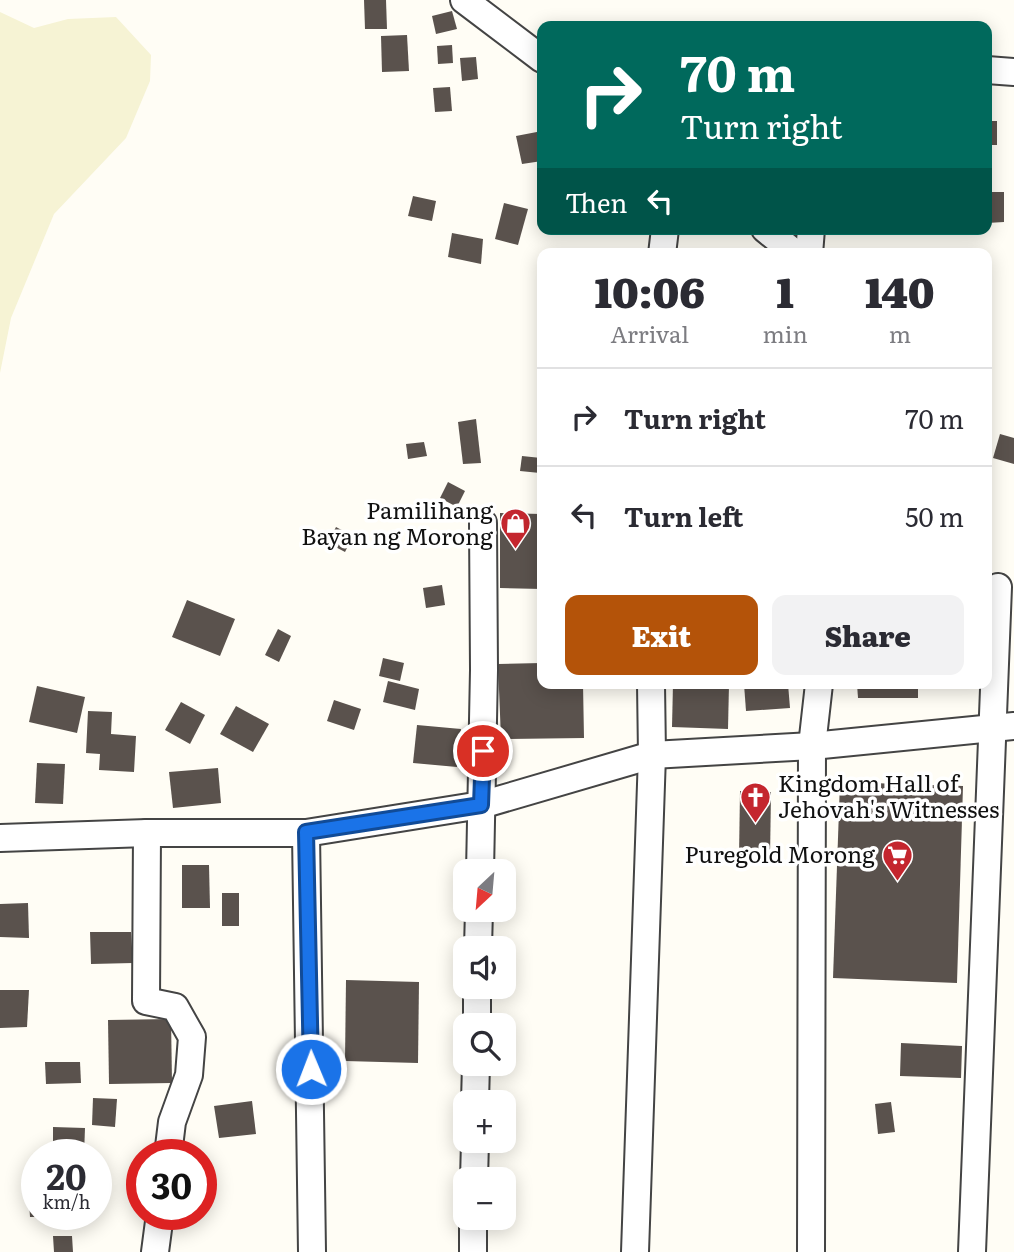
<!DOCTYPE html>
<meta charset="utf-8">
<style>
:root{--surface:#fff;--page:#f2f2f3;--text:#2b2b33;--muted:#7c7c81;--line:#e1e1e2;--accent:#b45309}
body{margin:0;font-family:Literata,serif;background:var(--page);color:var(--text);height:100vh;display:flex;flex-direction:column;font-size:26px;white-space:nowrap}
*{box-sizing:border-box;margin:0}
p{font-size:23px;color:var(--muted)}
.icon{flex:none;width:38px;height:38px;fill:none;stroke:currentColor;stroke-width:2;stroke-linecap:round;stroke-linejoin:round}
.map{position:relative;flex:1;overflow:hidden}
.drawer{position:absolute;left:537px;top:248px;width:455px;height:441px;display:flex;flex-direction:column;background:var(--surface);border-radius:14px;box-shadow:0 4px 18px #0003}
.drawer>*{flex:none}
.top-card{position:absolute;left:537px;top:21px;width:455px;height:214px;border-radius:14px;box-shadow:0 4px 18px #0003;background:#00695c;color:#fff;overflow:hidden}
.needle{width:46px;rotate:206deg}
.buttons{position:absolute;left:453px;top:859px;display:grid;gap:14px}
.buttons a{display:grid;place-items:center;width:63px;height:63px;border-radius:14px;background:var(--surface);box-shadow:0 4px 18px #0003;font-size:35px}
.speed{position:absolute;left:21px;top:1139px;display:flex;gap:14px;font-size:35px;font-weight:700;text-align:center}
.speed>*{display:grid;place-content:center;width:91px;height:91px;border-radius:50%;background:var(--surface);box-shadow:0 4px 18px #0003;line-height:1}
.speed small{font-size:18px;font-weight:400}
.speed .limit{border:10px solid #d22;background:#fff;color:#111}
.pin{position:absolute;display:grid;place-items:center;width:60px;height:60px;color:#fff;margin:-30px;border:4px solid #fff;border-radius:50%;box-shadow:0 2px 7px #0007}
.me{position:absolute;width:77px;margin:-38px;rotate:359deg;stroke-linejoin:round;filter:drop-shadow(0 0 5px #0008)}
.turn{display:flex;align-items:center;gap:24px;height:147px;padding:0 28px;font-size:32px}
.turn .icon{width:91px;height:91px;stroke-width:2.5}
.turn b{display:block;font-size:49px;line-height:60px}
.then{display:flex;align-items:center;height:66px;padding:0 28px;background:#0003;gap:14px;font-size:26px}
.eta{display:flex;justify-content:space-evenly;align-items:center;height:119px;text-align:center}
.eta b{font-size:42px;font-weight:800;line-height:49px}
.button{display:flex;gap:14px;margin-top:auto;padding:14px 28px}
.button a{flex:1;height:80px;border-radius:14px;background:var(--accent);color:#fff;font-size:28px;font-weight:800;line-height:80px;text-align:center}
.button a+a{background:var(--page);color:var(--text)}
ul{padding:0;list-style:none}
li{display:flex;align-items:center;gap:21px;height:98px;padding:0 28px;border-top:2px solid var(--line)}
li div{flex:1}
li b{display:block;font-size:26px}
li em{font-style:normal}
.map>svg:first-child{display:block}
.farmland{fill:#f6f3d4}
.building{fill:#5a524d}
.lines{fill:none;stroke-linecap:round;stroke-linejoin:round}
.minor-casing{stroke:#444;stroke-width:30}
.minor{stroke:#fff;stroke-width:26}
.route-casing{stroke:#114b97;stroke-width:18}
.route{stroke:#1a73e8;stroke-width:12}
.labels{text-anchor:middle;stroke-width:7;stroke-linejoin:round;paint-order:stroke}
.poi-label{font-size:23px;fill:#111;stroke:#fff;text-anchor:end}
</style>
<div class="map">
<svg width="1014" height="1252" viewBox="0 0 1014 1252">
<rect width="100%" height="100%" fill="#fffdf5"/>
<path class="farmland" d="M0,12L34,28L68,19L116,17L151,55L150,81L126,138L54,214L11,318L0,373Z"/>
<g class="building">
<path d="M364,0H386L387,29H365Z"/>
<path d="M452,11L457,29L436,34L432,16Z"/>
<path d="M407,35L409,71L382,72L381,36Z"/>
<path d="M452,45L453,63L438,64L437,46Z"/>
<path d="M476,57L478,79L462,81L460,58Z"/>
<path d="M450,87L452,111L435,112L433,88Z"/>
<rect x="987" y="121" width="10" height="24"/>
<path d="M542,131V161L522,164L516,136Z"/>
<path d="M987,192H1004V222L987,223Z"/>
<path d="M413,196L436,201L432,221L408,216Z"/>
<path d="M504,203L528,209L518,245L495,239Z"/>
<path d="M452,233L483,239L481,264L448,257Z"/>
<path d="M476,419L481,463L463,464L458,422Z"/>
<path d="M1000,434L1014,438V464L993,458Z"/>
<path d="M424,442L427,456L408,459L406,444Z"/>
<path d="M522,456L541,458L540,473L520,471Z"/>
<path d="M448,482L465,491L457,507L440,498Z"/>
<path d="M500,513L542,514V589L500,588Z"/>
<path d="M336,527L353,536L345,552L328,543Z"/>
<path d="M442,585L445,605L426,608L423,588Z"/>
<path d="M187,600L235,619L220,656L172,637Z"/>
<path d="M278,629L291,636L279,662L265,655Z"/>
<path d="M383,658L404,663L400,681L379,676Z"/>
<path d="M542,663V684H583L584,738L501,739L498,664Z"/>
<path d="M388,681L419,689L415,710L383,702Z"/>
<path d="M673,684H729L728,729L672,727Z"/>
<path d="M744,684H788L790,708L746,711Z"/>
<path d="M857,684H918V698H858Z"/>
<path d="M37,686L85,697L77,733L29,722Z"/>
<path d="M334,700L361,709L354,730L327,721Z"/>
<path d="M181,702L205,715L190,744L165,730Z"/>
<path d="M236,706L269,724L253,752L220,734Z"/>
<path d="M88,711L112,712L111,734L136,736L134,772L99,770L100,754L86,753Z"/>
<path d="M417,725L461,729L457,767L413,763Z"/>
<path d="M37,763L65,764L63,804L35,803Z"/>
<path d="M218,768L221,803L173,808L169,772Z"/>
<path d="M840,782L963,786L957,983L833,978Z"/>
<path d="M740,791L771,792L770,858L739,857Z"/>
<path d="M182,865H209L210,908H182Z"/>
<rect x="222" y="893" width="17" height="33"/>
<path d="M28,903L29,938L0,937V904Z"/>
<path d="M90,932H131L133,963L91,964Z"/>
<path d="M346,980L419,982L418,1063L345,1061Z"/>
<path d="M0,990H29L27,1027L0,1028Z"/>
<path d="M171,1019L172,1083L109,1084L108,1020Z"/>
<path d="M901,1043L962,1046L961,1078L900,1076Z"/>
<path d="M45,1062H80L81,1083L46,1084Z"/>
<path d="M93,1098L117,1099L115,1127L92,1125Z"/>
<path d="M252,1101L256,1134L219,1138L214,1106Z"/>
<path d="M891,1102L895,1132L878,1134L875,1104Z"/>
<path d="M53,1127L85,1128L84,1155H53Z"/>
<path d="M37,1185V1214L50,1217H30L28,1186Z"/>
<path d="M53,1236H72L73,1252H54Z"/>
</g>
<g class="lines">
<defs>
<g id="minor">
<path d="M464,0L542,59"/>
<path d="M987,70L1014,72"/>
<path d="M765,229L796,254"/>
<path d="M662,254L665,229"/>
<path d="M809,254L811,229"/>
<path d="M147,833L146,1001L175,1007L192,1037L189,1075L172,1122L168,1155"/>
<path d="M306,833L312,1252"/>
<path d="M0,838L147,833H306L481,805L652,755L812,746L1014,726"/>
<path d="M480,872L484,670L483,523"/>
<path d="M478,948L479,910"/>
<path d="M477,1026V987"/>
<path d="M475,1102L476,1064"/>
<path d="M474,1180L475,1141"/>
<path d="M155,1252L160,1214"/>
<path d="M473,1252V1218"/>
<path d="M635,1252L652,755L651,684"/>
<path d="M811,1252L812,746L819,684"/>
<path d="M972,1252L998,587"/>
</g>
</defs>
<use href="#minor" class="minor-casing"/>
<use href="#minor" class="minor"/>
</g>
<g class="lines">
<defs>
<path id="route" d="M311,1069L306,832L481,805L483,751"/>
</defs>
<use href="#route" class="route-casing"/>
<use href="#route" class="route"/>
</g>
<defs>
<symbol id="shop-pin" viewBox="-11 -11 22 30"><path d="M0 17L-7.5 6A9.5 9.5 0 1 1 7.5 6Z" fill="#c4262e" stroke="#fff"/><path d="M-5-2.5h2.3a2.7 3.5 0 0 1 5.4 0H5L5.5 6h-11ZM-1.5-2.5h3a1.5 2.3 0 0 0-3 0Z" fill="#fff"/></symbol>
<symbol id="church-pin" viewBox="-11 -11 22 30"><path d="M0 17L-7.5 6A9.5 9.5 0 1 1 7.5 6Z" fill="#c4262e" stroke="#fff"/><path d="M-1.2-6h2.4v3.5h3.3v2.4h-3.3V6h-2.4V-.1h-3.3v-2.4h3.3Z" fill="#fff"/></symbol>
<symbol id="supermarket-pin" viewBox="-11 -11 22 30"><path d="M0 17L-7.5 6A9.5 9.5 0 1 1 7.5 6Z" fill="#c4262e" stroke="#fff"/><path d="M-6-5.5h2.5l.6 2H6L4.5 2H-2.5L-4.4-4H-6ZM-1.5 3.2a1.3 1.3 0 1 0 .1 0ZM3 3.2a1.3 1.3 0 1 0 .1 0Z" fill="#fff"/></symbol>
</defs>
<g fill-rule="evenodd">
<use href="#shop-pin" x="498" y="506" width="35" height="47"/>
<use href="#church-pin" x="738" y="780" width="35" height="47"/>
<use href="#supermarket-pin" x="880" y="838" width="35" height="47"/>
</g>
<g class="labels">
<g class="poi-label">
<text x="493" y="519">Pamilihang<tspan x="493" dy="26">Bayan ng Morong</tspan></text>
<text x="778" y="792" text-anchor="start">Kingdom Hall of<tspan x="778" dy="26">Jehovah's Witnesses</tspan></text>
<text x="875" y="863">Puregold Morong</text>
</g>
</g>
</svg>
<div class="buttons">
<a><svg class="needle" viewBox="-14 -14 28 28"><path d="M0-13l5 13h-10z" fill="#e53935"/><path d="M0 13l5-13h-10z" fill="#7c7c81"/></svg></a>
<a><svg class="icon" aria-label="sound" viewBox="0 0 24 24"><path d="M4 9h4l5-4v14l-5-4H4zM17 9q2 3 0 6"/></svg></a>
<a><svg class="icon" aria-label="search" viewBox="0 0 24 24"><circle cx="10" cy="10" r="6"/><path d="M15 15l6 6"/></svg></a>
<a>+</a>
<a>−</a>
</div>
<div class="speed"><div>20<small>km/h</small></div><div class="limit">30</div></div>
<div class="pin" style="left:483px;top:751px;background:#d93025"><svg class="icon" aria-label="arrive" viewBox="0 0 24 24"><path d="M6 21V4h12l-3 4 3 4H6"/></svg></div>
<svg class="me" style="left:311px;top:1069px" viewBox="-20 -20 40 40"><circle r="17" fill="#1a73e8" stroke="#fff" stroke-width="3"/><path d="M0-11L8 9 0 5-8 9z" fill="#fff"/></svg>
<div class="top-card">
<div class="turn"><svg class="icon" aria-label="right" viewBox="0 0 24 24"><path d="M7 20v-9h11M14 6l5 5-5 5"/></svg><div><b>70 m</b>Turn right</div></div>
<div class="then">Then<svg class="icon" aria-label="left" viewBox="0 0 24 24"><path d="M17 20v-9H6M10 6l-5 5 5 5"/></svg></div>
</div>
<section class="drawer">
<div class="eta">
<div><b>10:06</b><p>Arrival</p></div>
<div><b>1</b><p>min</p></div>
<div><b>140</b><p>m</p></div>
</div>
<ul>
<li><svg class="icon" aria-label="right" viewBox="0 0 24 24"><path d="M7 20v-9h11M14 6l5 5-5 5"/></svg><div><b>Turn right</b></div><em>70 m</em></li>
<li><svg class="icon" aria-label="left" viewBox="0 0 24 24"><path d="M17 20v-9H6M10 6l-5 5 5 5"/></svg><div><b>Turn left</b></div><em>50 m</em></li>
</ul>
<div class="button"><a>Exit</a><a>Share</a></div>
</section>
</div>
